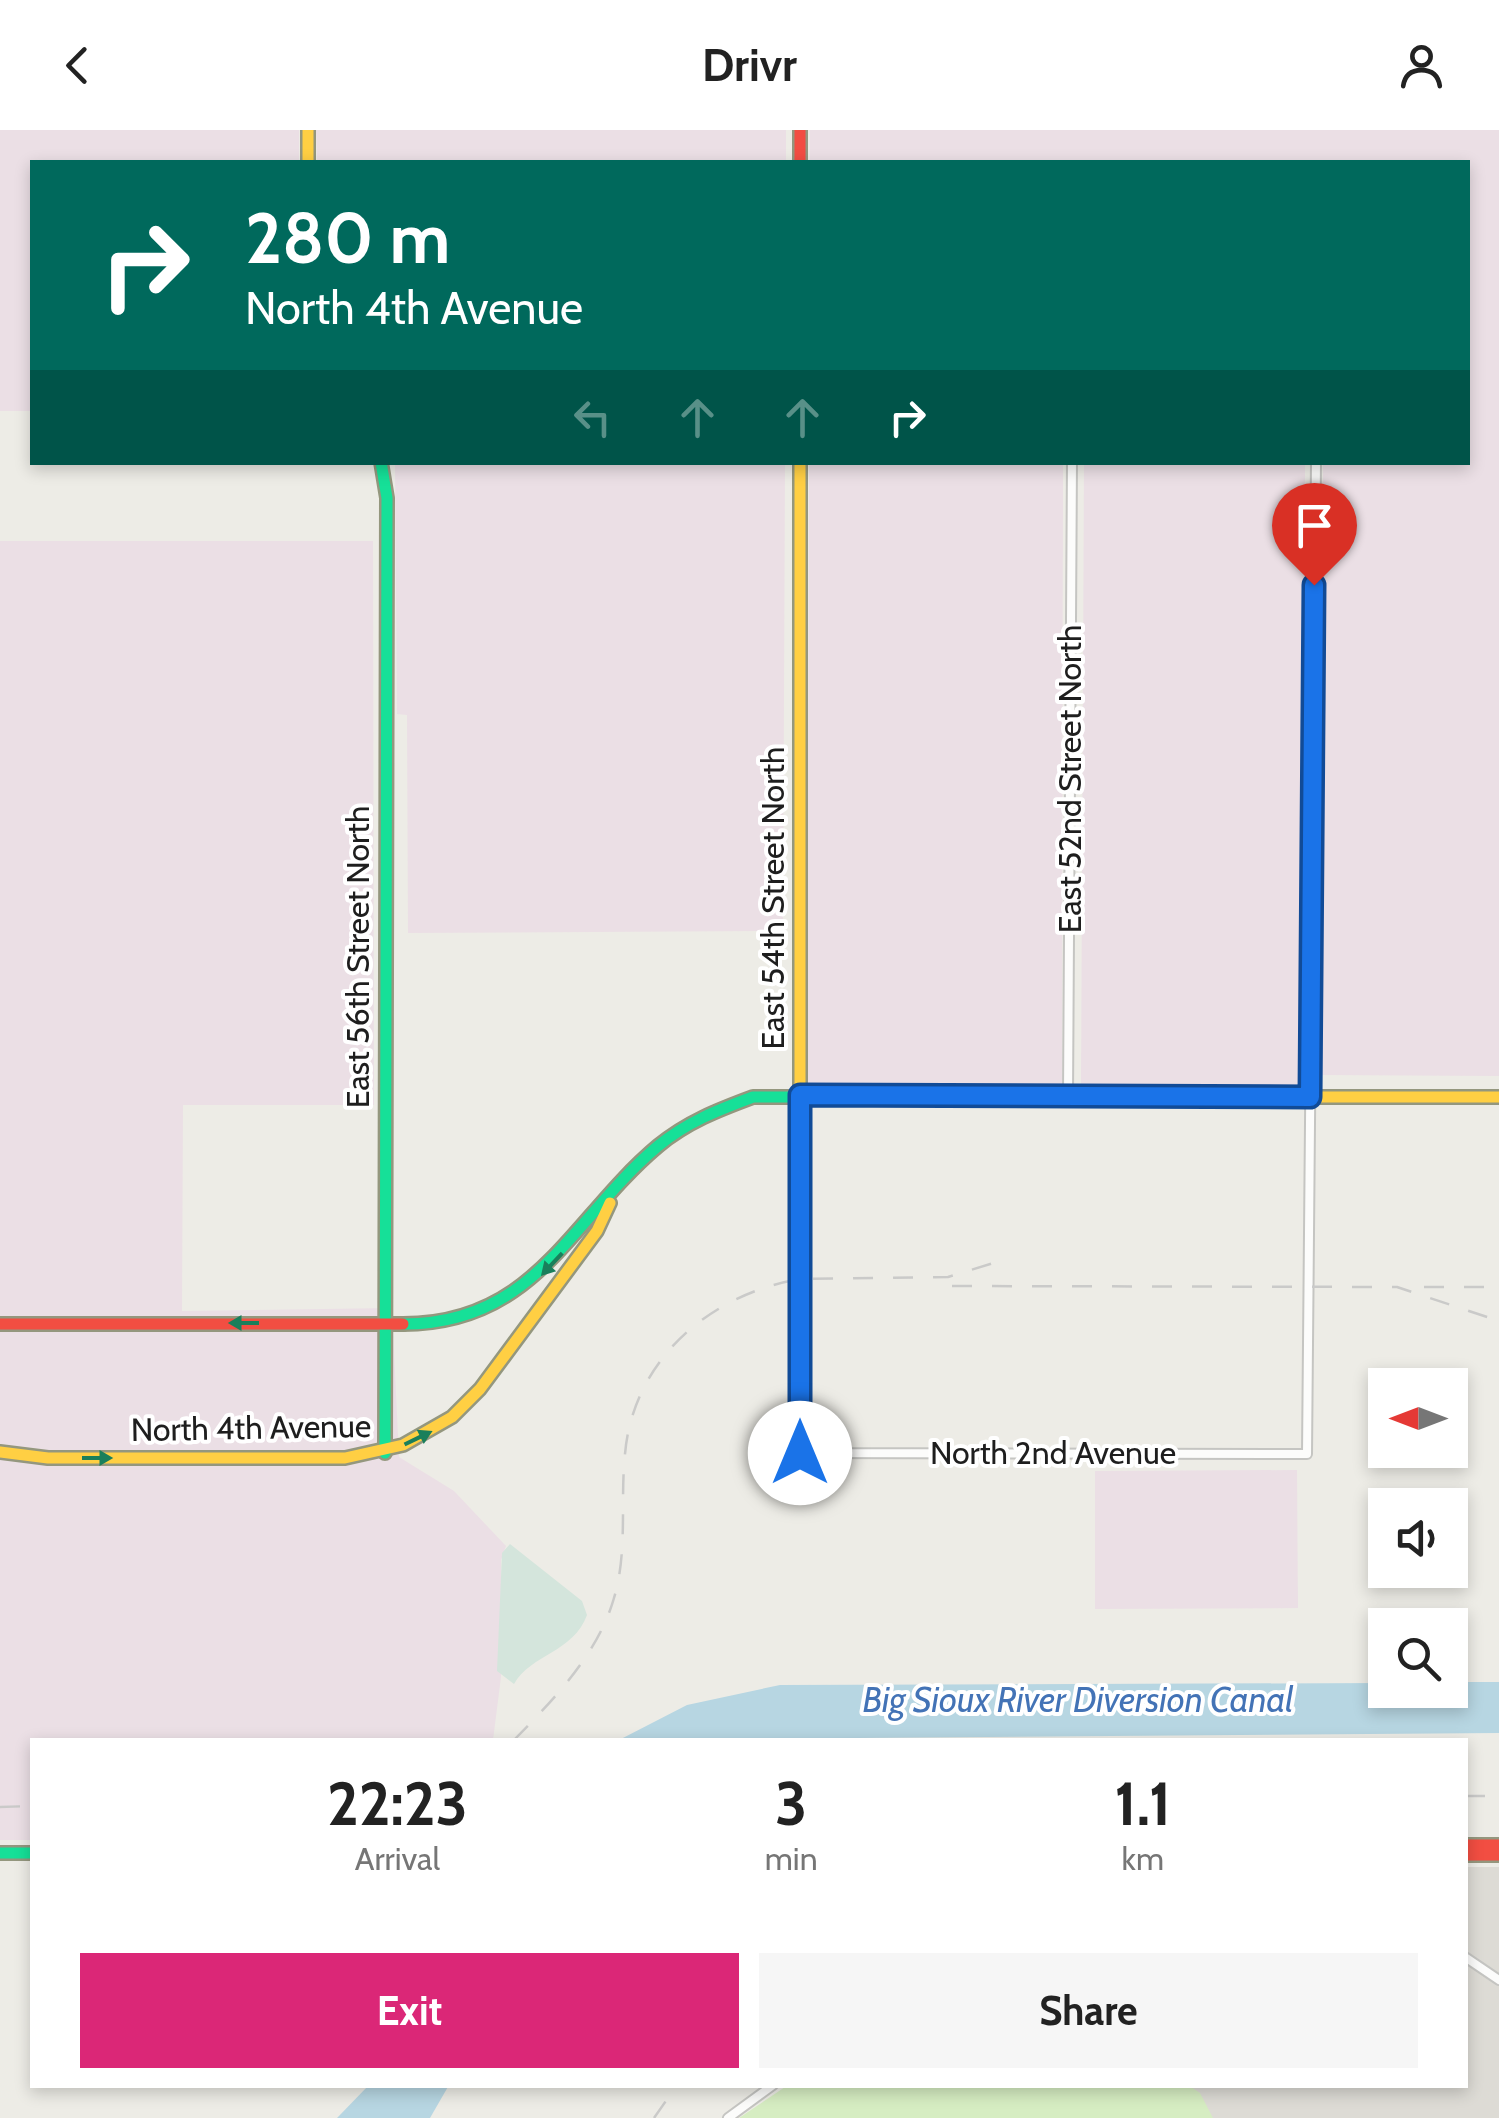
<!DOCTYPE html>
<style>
:root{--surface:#fff;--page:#f6f6f6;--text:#222;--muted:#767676;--accent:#db2777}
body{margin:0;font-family:Cabin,sans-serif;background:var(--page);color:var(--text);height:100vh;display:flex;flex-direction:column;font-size:38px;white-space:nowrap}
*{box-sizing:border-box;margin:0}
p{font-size:32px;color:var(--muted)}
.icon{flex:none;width:55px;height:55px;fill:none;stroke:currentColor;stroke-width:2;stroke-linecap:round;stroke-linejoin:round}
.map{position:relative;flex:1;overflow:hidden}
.drawer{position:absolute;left:30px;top:1608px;width:1438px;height:350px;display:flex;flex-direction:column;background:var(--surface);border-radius:0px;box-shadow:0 5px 15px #0003}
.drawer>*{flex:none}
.guide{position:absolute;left:30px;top:30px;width:1440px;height:305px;border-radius:0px;box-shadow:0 5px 15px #0003;background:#00695c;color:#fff;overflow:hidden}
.needle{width:65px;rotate:270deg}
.controls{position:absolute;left:1368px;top:1238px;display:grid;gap:20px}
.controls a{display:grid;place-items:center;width:100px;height:100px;border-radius:0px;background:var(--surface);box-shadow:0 5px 15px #0003;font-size:50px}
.pin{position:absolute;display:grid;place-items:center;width:85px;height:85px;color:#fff;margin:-102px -42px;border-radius:50% 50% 50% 0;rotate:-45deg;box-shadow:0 0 10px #0007}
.pin .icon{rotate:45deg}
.me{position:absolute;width:110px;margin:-55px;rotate:0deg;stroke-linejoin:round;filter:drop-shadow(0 0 8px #0008)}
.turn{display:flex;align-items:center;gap:35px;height:210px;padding:0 50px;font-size:45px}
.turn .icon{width:130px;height:130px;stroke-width:2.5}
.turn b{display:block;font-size:70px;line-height:85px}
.lanes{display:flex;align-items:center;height:95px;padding:0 50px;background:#0003;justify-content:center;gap:50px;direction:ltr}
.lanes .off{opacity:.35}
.eta{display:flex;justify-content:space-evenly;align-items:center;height:170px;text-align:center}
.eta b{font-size:60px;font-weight:800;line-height:70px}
.cta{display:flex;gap:20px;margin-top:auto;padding:20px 50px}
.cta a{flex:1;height:115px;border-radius:0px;background:var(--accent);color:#fff;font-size:40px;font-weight:800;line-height:115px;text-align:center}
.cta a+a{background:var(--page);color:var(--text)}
header{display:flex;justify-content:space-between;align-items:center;height:130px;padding:0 50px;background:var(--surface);font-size:45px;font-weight:800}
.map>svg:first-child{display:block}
.industrial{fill:#ebdfe5}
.airport{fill:#dddbd5}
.grass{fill:#d6edc2}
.wetland{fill:#d4e5dc}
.water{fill:#b7d6e2}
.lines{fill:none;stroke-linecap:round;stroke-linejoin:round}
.street-casing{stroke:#c5c5c2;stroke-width:12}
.fast-casing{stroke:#94977e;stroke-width:16}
.slow-casing{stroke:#94977e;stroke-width:16}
.jam-casing{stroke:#94977e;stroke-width:16}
.street{stroke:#fcfcfb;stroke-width:8}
.fast{stroke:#16e098;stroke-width:11}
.slow{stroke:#ffcf43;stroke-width:11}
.jam{stroke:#f24e42;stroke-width:11}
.rail{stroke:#cacac9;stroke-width:2.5;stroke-dasharray:20 20;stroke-linecap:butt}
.oneway{fill:#1a7f5b}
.route-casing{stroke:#114b97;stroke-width:25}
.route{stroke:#1a73e8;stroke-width:18}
.labels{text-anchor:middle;stroke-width:8;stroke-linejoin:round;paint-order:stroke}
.street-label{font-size:32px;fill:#1e1e1e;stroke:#fff}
.water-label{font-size:35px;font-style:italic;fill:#4373b6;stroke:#fff}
</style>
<header><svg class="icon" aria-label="back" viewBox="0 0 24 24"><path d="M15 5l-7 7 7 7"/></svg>Drivr<svg class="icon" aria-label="person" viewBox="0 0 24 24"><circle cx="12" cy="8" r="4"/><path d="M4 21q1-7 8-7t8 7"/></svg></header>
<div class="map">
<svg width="1499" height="1988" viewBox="0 0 1499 1988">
<rect width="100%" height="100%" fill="#edece6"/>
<g class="industrial">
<path d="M0,0H299V32H32V281H0Z"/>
<path d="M316,0H786V32H317Z"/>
<path d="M810,0H1499V946L1320,945L1323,333L1468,332V32H810Z"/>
<path d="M395,333H785L783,801L408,803L407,585L397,584Z"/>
<path d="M809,333H1063L1062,956H807Z"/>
<path d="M1084,333H1305L1302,957L1081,956Z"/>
<path d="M0,411H373L374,975H183L182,1181L392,1178L399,1327L454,1361L506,1416L501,1430V1547L493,1610H32V1710H0Z"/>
<path d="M1297,1340L1298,1478L1095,1479V1341Z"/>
</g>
<path class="airport" d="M1465,1737H1499V1988H1165L1189,1955H1465Z"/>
<path class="grass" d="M788,1955H1188L1200,1963L1213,1988H739Z"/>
<path class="wetland" d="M510,1414L582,1471L587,1485C573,1523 531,1524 514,1554L497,1541L502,1423Z"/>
<g class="water">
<path d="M1450,1552H1499V1603L619,1610L687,1575L780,1555L1385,1553V1560H1450Z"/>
<path d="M369,1955H449L430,1988H337Z"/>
</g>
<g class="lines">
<defs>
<g id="street">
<path d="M800,965V1323L1307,1324L1316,332"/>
<path d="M1068,966L1072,332"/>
<path d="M1465,1827L1499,1850"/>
<path d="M728,1988L773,1955"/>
</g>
<g id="fast">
<path d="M381,332L387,368L385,1323"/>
<path d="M403,1194C536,1194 571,1089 658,1016C687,992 718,980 753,967H1132"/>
<path d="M0,1723H32"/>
</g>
<g id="slow">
<path d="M308,0V32"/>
<path d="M800,332V965"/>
<path d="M1132,967H1499"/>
<path d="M0,1322L48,1328H345L403,1315L452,1287L480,1259L597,1101L610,1073"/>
</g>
<g id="jam">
<path d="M800,0V32"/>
<path d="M0,1194H403"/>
<path d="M1465,1715H1499"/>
<path d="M1465,1725H1499"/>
</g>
</defs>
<use href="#street" class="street-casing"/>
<use href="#fast" class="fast-casing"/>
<use href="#slow" class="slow-casing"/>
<use href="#jam" class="jam-casing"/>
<use href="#street" class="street"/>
<use href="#fast" class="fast"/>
<use href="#slow" class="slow"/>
<use href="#jam" class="jam"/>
<g class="rail">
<path d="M952,1156L1397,1157L1499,1191"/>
<path d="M1424,1157H1499"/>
<path d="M514,1610C554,1569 598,1524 614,1468C628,1421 620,1372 625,1324C633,1230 710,1164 800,1149L948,1147L1003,1130"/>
<path d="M1465,1666H1499"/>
<path d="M0,1677L32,1676"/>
<path d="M654,1988L677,1955"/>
</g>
</g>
<defs><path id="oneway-solid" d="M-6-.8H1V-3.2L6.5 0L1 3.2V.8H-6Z" transform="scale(2.5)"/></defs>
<g class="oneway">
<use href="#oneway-solid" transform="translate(552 1134) rotate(133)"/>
<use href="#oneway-solid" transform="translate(244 1193) rotate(-180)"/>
<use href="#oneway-solid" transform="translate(418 1308) rotate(-26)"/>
<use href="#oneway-solid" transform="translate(97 1328)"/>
</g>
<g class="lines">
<defs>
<path id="route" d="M800,1323V965L1310,967L1314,455"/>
</defs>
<use href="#route" class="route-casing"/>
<use href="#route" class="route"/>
</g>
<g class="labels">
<g class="street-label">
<text transform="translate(1070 649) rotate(-90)" y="11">East 52nd Street North</text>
<text transform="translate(773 768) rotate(-90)" y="11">East 54th Street North</text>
<text transform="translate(358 827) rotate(-90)" y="11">East 56th Street North</text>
<text transform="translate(251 1298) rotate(-1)" y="11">North 4th Avenue</text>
<text x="1053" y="1334">North 2nd Avenue</text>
</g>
<g class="water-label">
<text x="1078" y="1582">Big Sioux River Diversion Canal</text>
</g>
</g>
</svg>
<div class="controls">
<a><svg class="needle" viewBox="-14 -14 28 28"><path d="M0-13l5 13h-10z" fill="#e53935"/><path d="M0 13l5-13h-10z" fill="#767676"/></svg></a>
<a><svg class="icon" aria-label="sound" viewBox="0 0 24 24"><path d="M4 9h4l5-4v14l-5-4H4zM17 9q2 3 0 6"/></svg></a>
<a><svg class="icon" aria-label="search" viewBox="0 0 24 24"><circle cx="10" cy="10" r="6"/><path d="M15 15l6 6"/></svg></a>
</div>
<div class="pin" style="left:1314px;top:455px;background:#d93025"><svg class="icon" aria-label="arrive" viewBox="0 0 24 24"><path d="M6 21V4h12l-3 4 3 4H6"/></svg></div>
<svg class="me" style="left:800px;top:1323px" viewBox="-20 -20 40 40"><circle r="19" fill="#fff"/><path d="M0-13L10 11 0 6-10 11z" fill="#1a73e8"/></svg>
<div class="guide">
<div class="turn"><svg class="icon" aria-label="right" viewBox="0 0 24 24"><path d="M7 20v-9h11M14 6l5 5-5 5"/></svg><div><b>280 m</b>North 4th Avenue</div></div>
<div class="lanes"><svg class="icon off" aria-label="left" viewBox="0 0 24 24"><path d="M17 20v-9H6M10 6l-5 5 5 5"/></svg><svg class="icon off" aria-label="ahead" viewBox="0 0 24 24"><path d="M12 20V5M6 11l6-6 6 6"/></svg><svg class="icon off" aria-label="ahead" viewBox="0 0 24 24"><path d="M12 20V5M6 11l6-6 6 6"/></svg><svg class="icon" aria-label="right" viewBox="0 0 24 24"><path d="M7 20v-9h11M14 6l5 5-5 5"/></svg></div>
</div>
<section class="drawer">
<div class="eta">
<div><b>22:23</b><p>Arrival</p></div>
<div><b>3</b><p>min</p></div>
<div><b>1.1</b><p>km</p></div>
</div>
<div class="cta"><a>Exit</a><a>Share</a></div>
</section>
</div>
